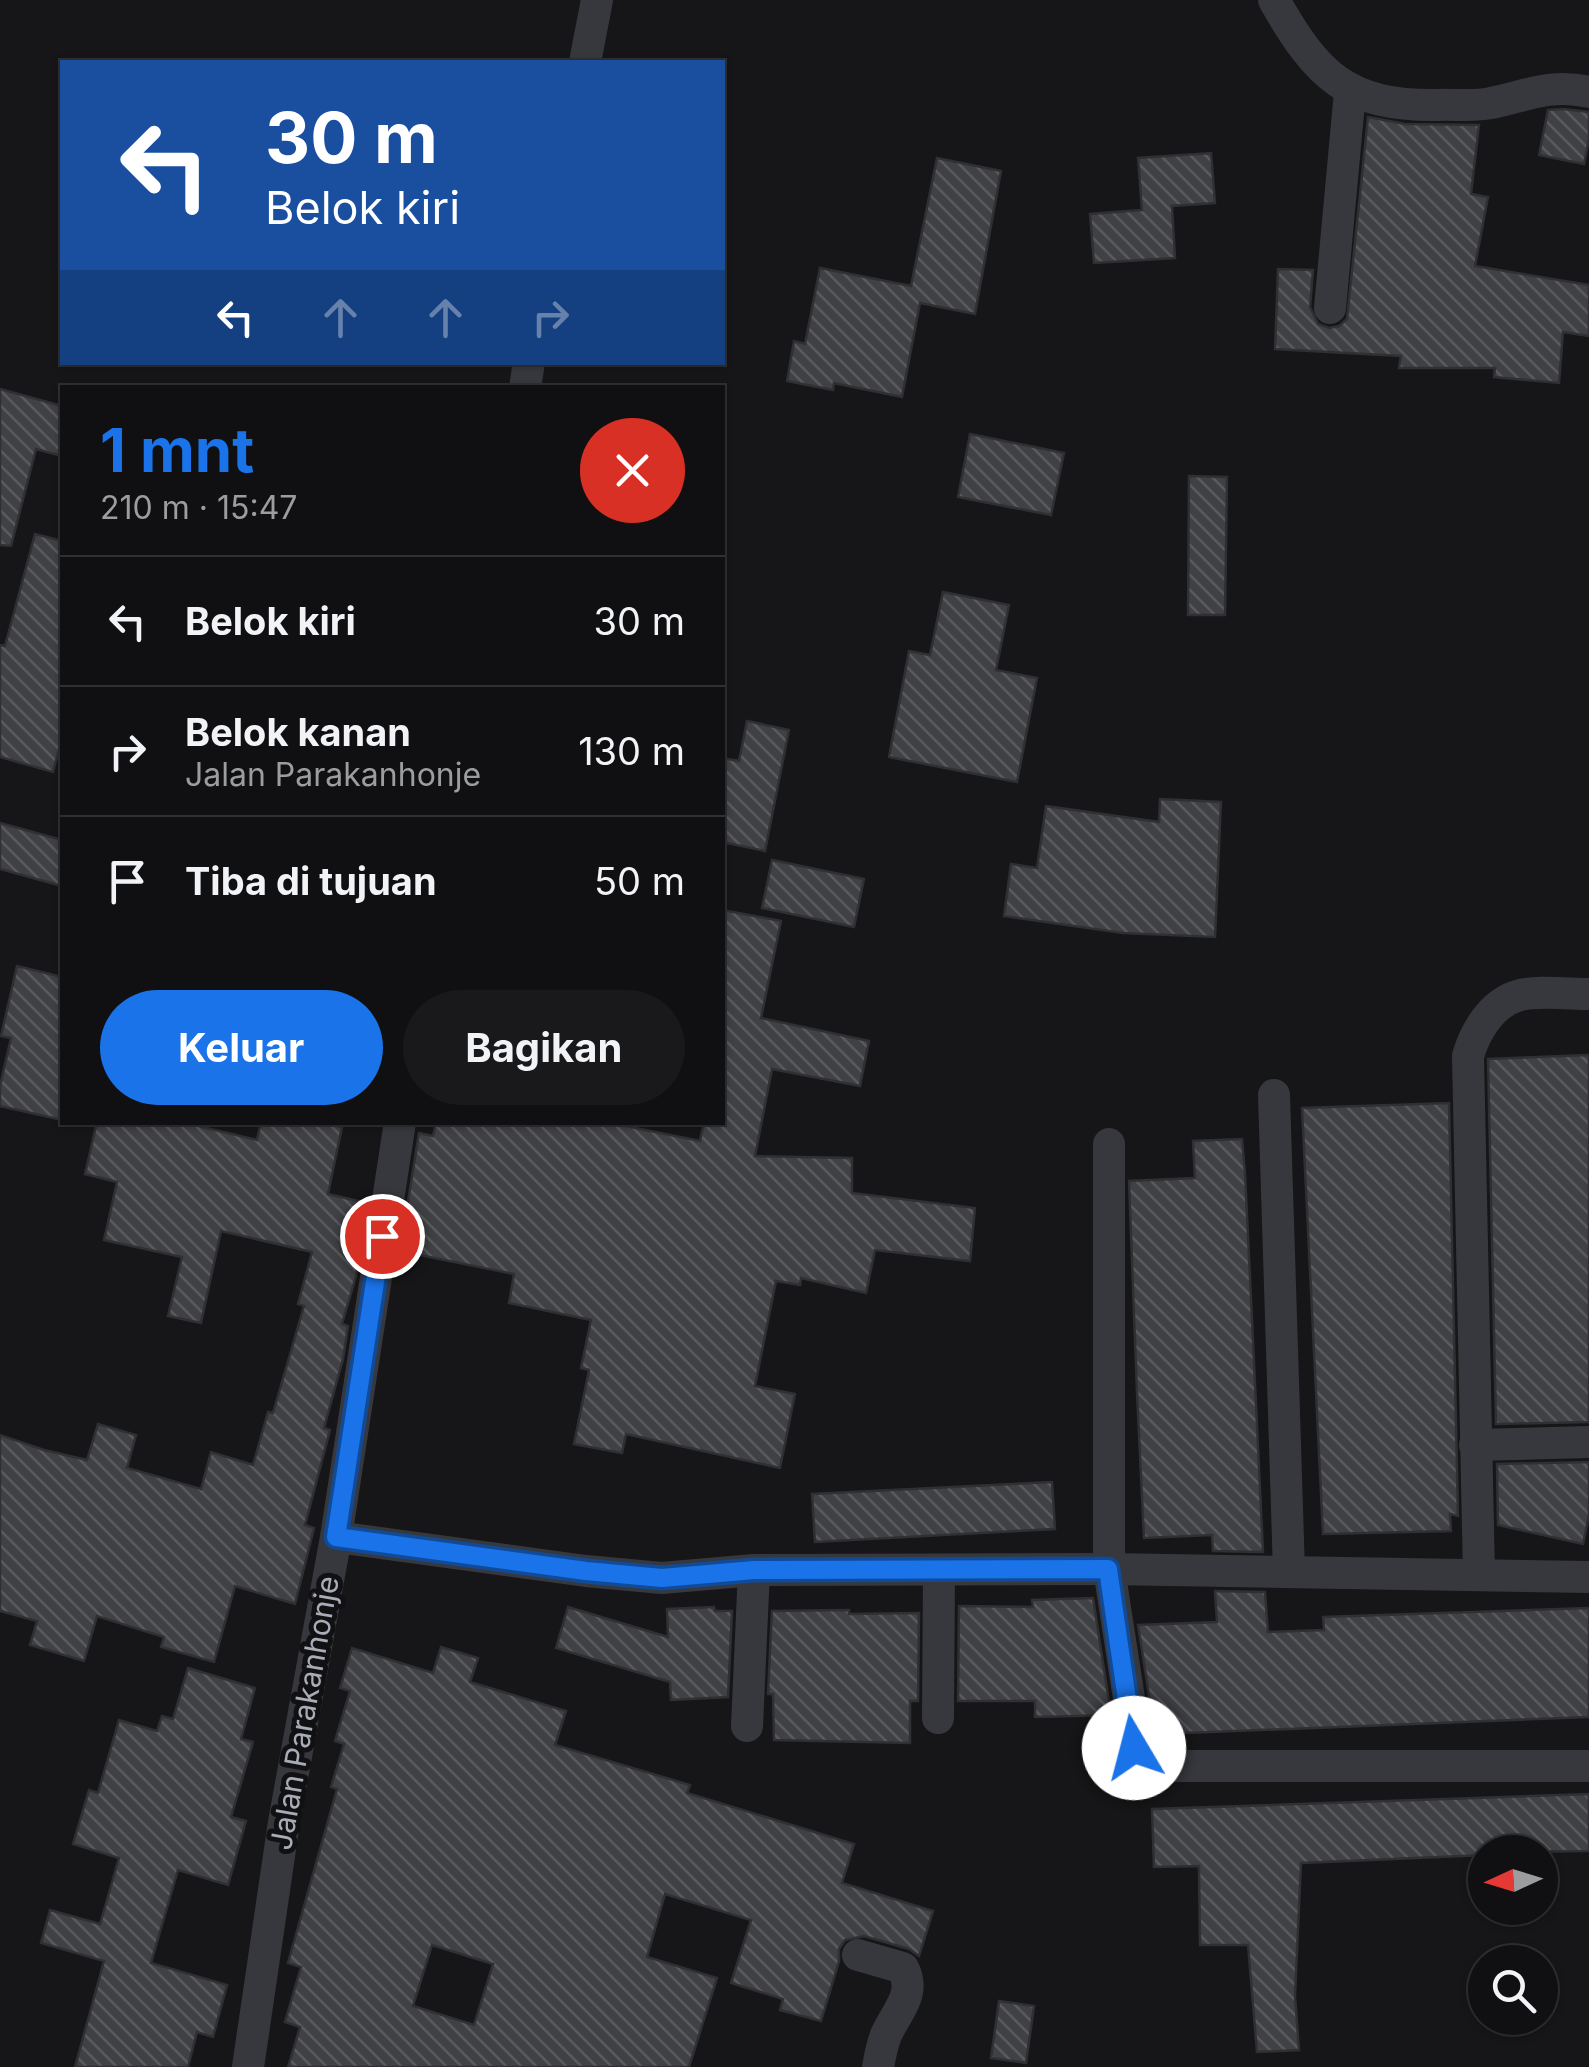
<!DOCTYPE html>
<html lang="id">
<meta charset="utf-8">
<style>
:root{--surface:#101012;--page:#19191b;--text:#f1f3f6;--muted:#9c9d9f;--line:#303032;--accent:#1a73e8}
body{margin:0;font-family:Inter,sans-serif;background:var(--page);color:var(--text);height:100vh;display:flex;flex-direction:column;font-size:38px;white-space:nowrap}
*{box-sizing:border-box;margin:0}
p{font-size:32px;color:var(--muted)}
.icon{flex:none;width:55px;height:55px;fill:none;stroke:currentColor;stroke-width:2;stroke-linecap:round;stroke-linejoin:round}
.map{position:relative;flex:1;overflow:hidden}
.side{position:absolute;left:60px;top:385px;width:665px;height:740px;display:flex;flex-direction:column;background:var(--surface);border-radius:0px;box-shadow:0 2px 8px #0004,0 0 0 2px var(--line)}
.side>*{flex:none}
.top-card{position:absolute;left:60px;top:60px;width:665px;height:305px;border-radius:0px;box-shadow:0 2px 8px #0004,0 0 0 2px var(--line);background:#1a4fa0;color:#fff;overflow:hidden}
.needle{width:65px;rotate:266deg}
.tools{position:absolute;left:1468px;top:1835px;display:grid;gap:20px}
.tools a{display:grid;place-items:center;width:90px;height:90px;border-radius:50%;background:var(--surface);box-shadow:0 2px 8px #0004,0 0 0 2px var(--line);font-size:50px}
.pin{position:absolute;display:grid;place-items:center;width:85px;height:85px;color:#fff;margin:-42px;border:5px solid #fff;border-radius:50%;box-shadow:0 2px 10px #0007}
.me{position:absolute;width:110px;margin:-55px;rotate:352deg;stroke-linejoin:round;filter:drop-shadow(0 0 8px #0008)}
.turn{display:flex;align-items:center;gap:35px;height:210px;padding:0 40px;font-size:45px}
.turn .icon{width:130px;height:130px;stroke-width:2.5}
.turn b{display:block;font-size:70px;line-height:85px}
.lanes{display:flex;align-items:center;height:95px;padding:0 40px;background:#0003;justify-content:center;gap:50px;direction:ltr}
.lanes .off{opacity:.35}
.round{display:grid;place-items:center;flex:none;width:105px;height:105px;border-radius:52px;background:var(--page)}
.headline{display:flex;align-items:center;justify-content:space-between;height:170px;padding:0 40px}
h1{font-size:60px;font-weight:700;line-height:75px;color:var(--accent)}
.cta{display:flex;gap:20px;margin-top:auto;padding:20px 40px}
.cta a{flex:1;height:115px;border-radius:60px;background:var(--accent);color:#fff;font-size:40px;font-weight:700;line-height:115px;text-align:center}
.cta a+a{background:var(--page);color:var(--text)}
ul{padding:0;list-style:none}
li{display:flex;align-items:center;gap:30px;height:130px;padding:0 40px;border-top:2px solid var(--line)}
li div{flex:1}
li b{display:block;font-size:38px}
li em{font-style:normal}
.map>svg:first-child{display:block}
.building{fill:url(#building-back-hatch);stroke:#303034;stroke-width:2.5;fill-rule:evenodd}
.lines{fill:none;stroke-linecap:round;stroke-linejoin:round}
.minor{stroke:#37383d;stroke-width:32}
.route-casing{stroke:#114b97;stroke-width:25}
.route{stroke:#1a73e8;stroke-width:18}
.labels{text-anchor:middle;stroke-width:10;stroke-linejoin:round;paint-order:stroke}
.street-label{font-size:30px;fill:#a8acb7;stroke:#111113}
</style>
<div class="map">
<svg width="1589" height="2067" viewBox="0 0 1589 2067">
<defs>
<pattern id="building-back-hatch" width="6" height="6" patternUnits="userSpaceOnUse" patternTransform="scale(2.5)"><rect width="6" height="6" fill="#404145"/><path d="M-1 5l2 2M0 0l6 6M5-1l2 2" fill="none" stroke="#595a5e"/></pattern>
</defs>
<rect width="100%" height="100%" fill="#161618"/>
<g class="building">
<path d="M1563,109L1589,112V139L1584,164L1539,155L1548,110Z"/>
<path d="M1368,117L1405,124L1479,125L1471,194L1488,197L1475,266L1589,285V336L1563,332L1559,383L1494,377L1495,368H1399L1401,356L1275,349L1278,269L1313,270L1310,307L1318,324L1329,328L1339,326L1347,319Z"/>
<path d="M1211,153L1215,203L1172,206L1175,258L1094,263L1090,214L1142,210L1138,158Z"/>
<path d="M937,158L1001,171L975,314L920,303L902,397L834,383L833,390L787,381L794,341L805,344L820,268L911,286Z"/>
<path d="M0,389L62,406V456L36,449L11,546L0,545Z"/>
<path d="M970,434L1064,453L1051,515L958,497Z"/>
<path d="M1189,476L1227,477L1225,615H1188Z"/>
<path d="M35,534L62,541V738L53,772L0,757V645L5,646Z"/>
<path d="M943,592L1009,605L996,670L1037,678L1017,782L889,757L909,651L930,655Z"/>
<path d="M747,721L789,730L765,851L722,842V758L739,761Z"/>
<path d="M1160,799L1221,802L1215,937L1123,933L1004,916L1011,864L1037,868L1046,806L1159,822Z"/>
<path d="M0,823L62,840V886L0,869Z"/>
<path d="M772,860L864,879L854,927L762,908Z"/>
<path d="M722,910L781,921L761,1018L869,1041L860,1086L772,1069L755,1156L852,1158V1193L975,1208L970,1261L875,1250L866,1293L801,1278L800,1285L776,1281L755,1386L795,1394L780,1468L626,1434L622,1453L574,1444L589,1370L581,1368L591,1320L509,1303L514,1274L400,1251L419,1133L433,1136L436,1122H606L700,1141L704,1122H722Z"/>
<path d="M17,966L62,977V1120L0,1106V1086L11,1038L1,1036Z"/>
<path d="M1589,1055V1422L1496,1424L1488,1059Z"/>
<path d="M1449,1103L1458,1516L1450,1514L1451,1531L1323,1534L1302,1108Z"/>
<path d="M97,1122H182L257,1140L261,1122H322L342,1127L328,1194L367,1203L356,1276L342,1324L348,1326L343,1359L324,1428L330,1430L305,1525L314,1528L295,1604L235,1586L214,1662L161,1647L164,1637L97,1616L84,1661L30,1645L37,1621L0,1611V1435L44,1450L87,1460L98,1424L136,1435L127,1468L201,1489L211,1452L253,1465L268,1412L273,1413L304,1306L298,1304L312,1252L221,1231L201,1323L168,1316L182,1257L104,1240L117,1182L85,1174Z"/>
<path d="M1242,1139L1245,1173L1263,1552L1213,1551L1212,1535L1144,1538L1137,1393L1129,1181L1195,1178L1193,1141Z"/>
<path d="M1589,1462V1515L1583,1544L1498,1525L1497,1464Z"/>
<path d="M1052,1482L1055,1529L815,1542L812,1494Z"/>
<path d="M1215,1591L1265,1592L1268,1632L1324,1630L1323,1617L1589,1608V1717L1161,1734L1160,1714H1152L1138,1625L1217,1622Z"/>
<path d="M1093,1598L1111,1715L1035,1717V1701H958L959,1606L1033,1607L1032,1600Z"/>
<path d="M568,1607L668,1637L667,1609L714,1607L715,1611H732L728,1697L671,1700L670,1682L556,1648Z"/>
<path d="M849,1610V1614L919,1613L918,1701H910V1743L774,1740L773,1694H768L772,1611Z"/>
<path d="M441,1647L478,1658L470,1682L566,1711L555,1745L690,1785L687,1793L854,1844L842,1883L933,1911L919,1956L909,1949L864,1936L845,1940L839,1949V1961L821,2021L780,2010L783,1999L731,1983L751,1920L665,1894L647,1957L717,1978L689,2067H288L300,2027L285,2022L301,1967L288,1963L337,1789L331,1787L344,1744L335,1741L350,1691L340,1688L352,1648L433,1673ZM432,1945L493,1964L474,2025L413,2006Z"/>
<path d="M188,1668L255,1688L241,1739L253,1742L231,1817L246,1821L228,1885L178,1870L151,1963L227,1985L213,2037L197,2032L188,2067H75L104,1961L41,1943L50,1910L100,1924L119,1858L73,1844L89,1790L98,1793L119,1720L157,1731L162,1716L173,1719Z"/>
<path d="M1589,1794V1851L1485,1852V1855L1301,1863L1295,1996L1299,2050L1257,2052L1248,1945H1200L1199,1866L1154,1867L1152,1809Z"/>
<path d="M999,2001L1034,2006L1026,2063L991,2058Z"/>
</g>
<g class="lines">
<g class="minor">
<path d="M1274,0C1317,76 1347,106 1437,105C1454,104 1474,107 1491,103C1526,96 1551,83 1589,92"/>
<path d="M585,62L597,0"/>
<path d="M1330,308L1350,92"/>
<path d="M525,388L529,362"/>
<path d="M1274,1095L1289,1572"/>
<path d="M1109,1144V1569L1138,1757L1153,1766H1589"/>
<path d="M1475,1445L1589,1442"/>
<path d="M336,1537L586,1571L662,1578L754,1570L1109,1569L1589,1577"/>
<path d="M1479,1575L1468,1056C1475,1032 1491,1004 1517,996C1533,990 1570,994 1589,994"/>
<path d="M938,1718L939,1570"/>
<path d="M747,1726L754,1570"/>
<path d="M858,1955L903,1968C917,1994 896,2012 886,2035C882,2045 880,2056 878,2067"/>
<path d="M248,2067L284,1822L336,1537L400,1122"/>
</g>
</g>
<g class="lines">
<defs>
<path id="route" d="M382,1236L336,1537L586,1571L662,1578L754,1570L1108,1569L1134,1748"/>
</defs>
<use href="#route" class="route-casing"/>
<use href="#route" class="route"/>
</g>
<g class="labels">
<g class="street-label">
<text transform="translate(305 1713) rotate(-80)" y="10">Jalan Parakanhonje</text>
</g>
</g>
</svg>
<div class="tools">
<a><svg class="needle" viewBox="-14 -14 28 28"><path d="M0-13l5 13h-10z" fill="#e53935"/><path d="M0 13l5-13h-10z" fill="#9c9d9f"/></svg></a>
<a><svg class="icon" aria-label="search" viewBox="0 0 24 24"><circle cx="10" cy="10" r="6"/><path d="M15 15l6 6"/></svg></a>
</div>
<div class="pin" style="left:382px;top:1236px;background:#d93025"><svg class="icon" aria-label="arrive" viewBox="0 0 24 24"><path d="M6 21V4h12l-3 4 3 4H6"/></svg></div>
<svg class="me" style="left:1134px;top:1748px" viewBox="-20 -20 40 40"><circle r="19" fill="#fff"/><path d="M0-13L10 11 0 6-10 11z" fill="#1a73e8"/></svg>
<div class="top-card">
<div class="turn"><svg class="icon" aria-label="left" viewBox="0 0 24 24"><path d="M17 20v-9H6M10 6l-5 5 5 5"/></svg><div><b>30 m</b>Belok kiri</div></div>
<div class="lanes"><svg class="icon" aria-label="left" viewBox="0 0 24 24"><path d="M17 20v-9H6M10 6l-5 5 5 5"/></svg><svg class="icon off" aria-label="ahead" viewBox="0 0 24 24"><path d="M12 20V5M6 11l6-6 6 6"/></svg><svg class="icon off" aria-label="ahead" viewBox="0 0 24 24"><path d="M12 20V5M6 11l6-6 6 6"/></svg><svg class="icon off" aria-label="right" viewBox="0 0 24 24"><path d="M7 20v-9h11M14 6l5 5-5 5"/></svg></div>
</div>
<section class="side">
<div class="headline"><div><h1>1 mnt</h1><p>210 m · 15:47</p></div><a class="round" style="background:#d93025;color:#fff"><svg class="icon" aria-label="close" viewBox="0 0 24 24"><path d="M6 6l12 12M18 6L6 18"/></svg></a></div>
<ul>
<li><svg class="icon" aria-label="left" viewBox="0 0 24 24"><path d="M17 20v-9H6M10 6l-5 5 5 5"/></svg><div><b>Belok kiri</b></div><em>30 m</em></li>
<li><svg class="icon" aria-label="right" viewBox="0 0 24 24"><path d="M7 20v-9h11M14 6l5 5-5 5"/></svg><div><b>Belok kanan</b><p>Jalan Parakanhonje</p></div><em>130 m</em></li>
<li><svg class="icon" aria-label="arrive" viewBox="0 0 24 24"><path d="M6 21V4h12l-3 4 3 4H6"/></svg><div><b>Tiba di tujuan</b></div><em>50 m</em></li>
</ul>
<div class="cta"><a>Keluar</a><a>Bagikan</a></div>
</section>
</div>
